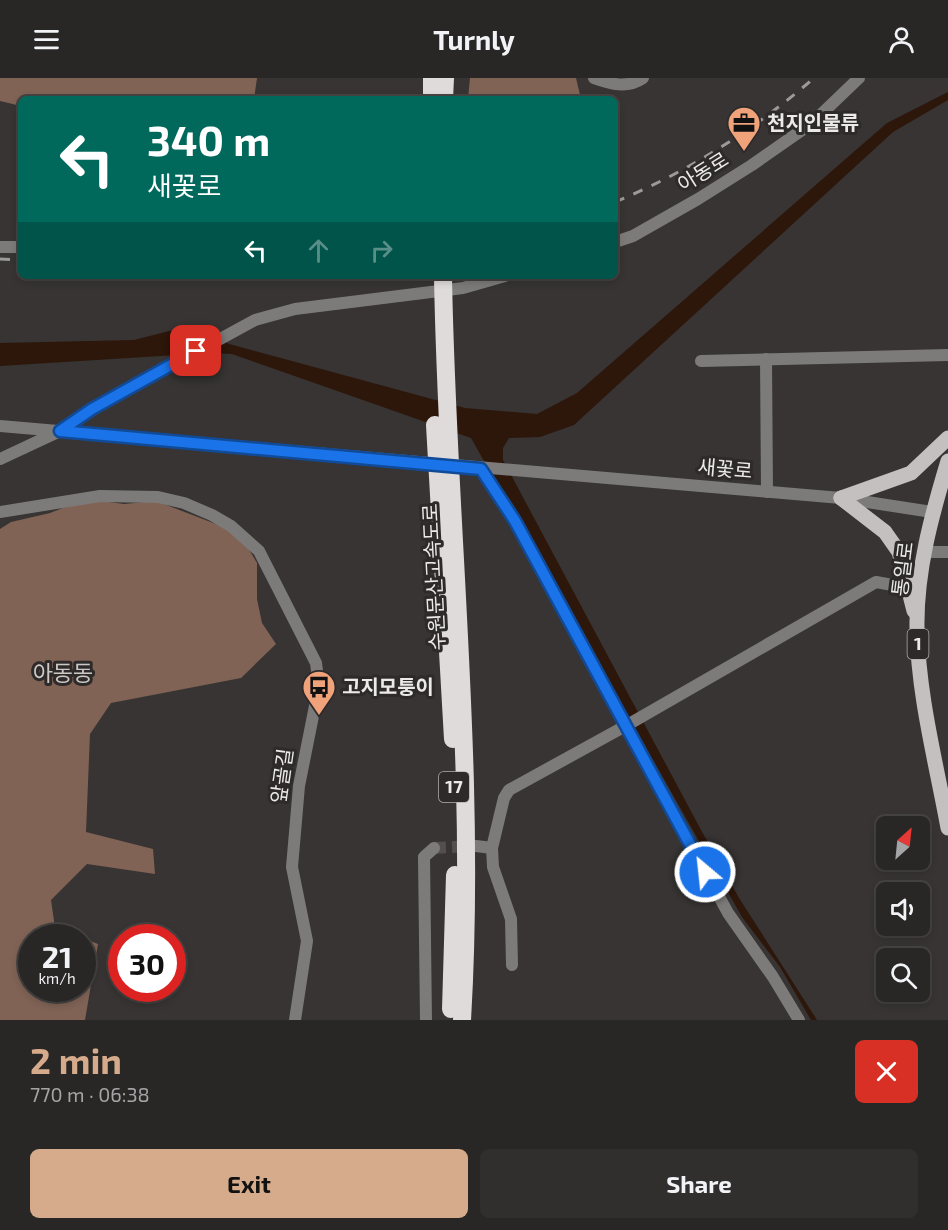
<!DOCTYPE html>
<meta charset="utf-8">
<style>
:root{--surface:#292726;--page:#312f2e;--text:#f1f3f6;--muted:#a5a5a7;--line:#454443;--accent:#d6ab8b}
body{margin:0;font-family:"Exo 2","Noto Sans KR",sans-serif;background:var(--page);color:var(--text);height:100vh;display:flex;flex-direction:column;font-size:22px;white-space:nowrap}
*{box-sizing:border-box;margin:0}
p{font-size:20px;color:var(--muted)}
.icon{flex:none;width:33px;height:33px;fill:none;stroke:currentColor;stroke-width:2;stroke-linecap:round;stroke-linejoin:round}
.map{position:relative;height:942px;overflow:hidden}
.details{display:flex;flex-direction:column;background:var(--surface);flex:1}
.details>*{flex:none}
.guide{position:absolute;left:18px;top:18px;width:600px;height:183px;border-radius:9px;box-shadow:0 3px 9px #0003,0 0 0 2px var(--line);background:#00695c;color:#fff;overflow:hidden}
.needle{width:39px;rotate:27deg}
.fabs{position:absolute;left:876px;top:738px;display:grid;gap:12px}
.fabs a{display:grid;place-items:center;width:54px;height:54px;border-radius:9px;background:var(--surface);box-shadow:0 3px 9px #0003,0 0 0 2px var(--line);font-size:30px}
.speed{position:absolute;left:18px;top:846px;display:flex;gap:12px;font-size:30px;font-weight:700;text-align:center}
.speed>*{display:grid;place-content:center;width:78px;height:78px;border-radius:50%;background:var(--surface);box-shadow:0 3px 9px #0003,0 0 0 2px var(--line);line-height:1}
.speed small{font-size:15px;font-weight:400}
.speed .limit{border:9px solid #d22;background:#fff;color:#111}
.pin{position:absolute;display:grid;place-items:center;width:51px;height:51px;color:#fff;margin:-26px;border-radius:12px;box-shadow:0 3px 9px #0006}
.me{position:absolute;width:66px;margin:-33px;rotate:332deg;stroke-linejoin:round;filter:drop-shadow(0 0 4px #0008)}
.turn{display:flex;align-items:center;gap:21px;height:126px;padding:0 30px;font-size:27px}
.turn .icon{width:78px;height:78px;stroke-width:2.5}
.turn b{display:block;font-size:42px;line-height:51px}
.lanes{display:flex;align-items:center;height:57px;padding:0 30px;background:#0003;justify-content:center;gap:30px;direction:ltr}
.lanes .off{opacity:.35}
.round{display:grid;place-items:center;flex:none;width:63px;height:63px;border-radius:9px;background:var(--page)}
.head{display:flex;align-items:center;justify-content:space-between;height:102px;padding:0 30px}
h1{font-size:36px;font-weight:700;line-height:45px;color:var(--accent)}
.action{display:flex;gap:12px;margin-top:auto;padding:12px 30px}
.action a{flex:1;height:69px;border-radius:9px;background:var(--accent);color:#111;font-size:24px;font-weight:700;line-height:69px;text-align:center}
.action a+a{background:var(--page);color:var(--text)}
header{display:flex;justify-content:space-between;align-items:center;height:78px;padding:0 30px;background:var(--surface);font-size:27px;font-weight:700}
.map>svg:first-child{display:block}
.forest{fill:#806355}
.water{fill:#2d160a}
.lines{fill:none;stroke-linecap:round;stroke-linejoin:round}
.minor-tunnel{stroke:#524f4e;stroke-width:12;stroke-dasharray:12 6;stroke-linecap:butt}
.minor{stroke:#7c7b7a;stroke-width:12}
.major{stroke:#c3c0bf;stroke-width:15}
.highway{stroke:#dfdbda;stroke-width:18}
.rail{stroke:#9c9a99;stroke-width:3;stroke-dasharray:10 10;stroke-linecap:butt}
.route-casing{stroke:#114b97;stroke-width:15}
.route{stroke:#1a73e8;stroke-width:10}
.labels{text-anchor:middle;stroke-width:6;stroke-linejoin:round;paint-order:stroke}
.shield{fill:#2d2a29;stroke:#b2b0af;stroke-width:1.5}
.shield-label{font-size:18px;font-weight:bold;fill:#ebe9e9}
.poi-label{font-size:20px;font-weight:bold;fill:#ebe9e9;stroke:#2d2a29;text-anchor:start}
.street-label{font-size:20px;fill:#ebe9e9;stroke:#2d2a29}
.quarter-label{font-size:22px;fill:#cbc8c6;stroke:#2d2a29}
</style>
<header><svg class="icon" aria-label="menu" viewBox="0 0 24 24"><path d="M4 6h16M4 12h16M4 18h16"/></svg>Turnly<svg class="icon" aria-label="person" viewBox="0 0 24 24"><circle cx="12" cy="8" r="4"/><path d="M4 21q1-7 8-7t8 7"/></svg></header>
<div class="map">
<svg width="948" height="942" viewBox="0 0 948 942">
<rect width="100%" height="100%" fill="#373433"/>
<g class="forest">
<path d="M0,0H257L254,21H21V28L0,23Z"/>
<path d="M470,0H576L581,21H468Z"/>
<path d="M86,421L124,426L156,423L221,448L242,460L257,485V521L262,545L276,566L241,600L111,625L90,656L86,754L153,771L155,796L87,786L51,822L55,850L81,859L32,860V910H82L83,860L98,866L85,942H0V451L11,444L50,435Z"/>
</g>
<path class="water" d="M948,14V22L893,54L574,347L540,359L509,360L503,370V382L701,752L739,820L817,942H811L780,889L742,839L471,360L232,276L209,275L0,288V265L134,262L177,251L211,256L229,266L465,330L537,336L577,315L887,45Z"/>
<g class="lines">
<path class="minor-tunnel" d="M434,770L472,768"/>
<g class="minor">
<path d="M594,0C611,6 627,11 643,0"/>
<path d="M615,164L633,158L698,121L752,87L812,45L859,0"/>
<path d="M0,169H21"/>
<path d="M766,281L767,414"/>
<path d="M701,283L948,277"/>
<path d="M0,348L841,420L932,434"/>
<path d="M0,381L60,353L92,331L255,242L295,231L463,210L505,198"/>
<path d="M481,391L515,443L728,835L773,899L799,942"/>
<path d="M0,434L100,418L158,419L184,425L212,437L231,448L259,473L316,585L319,608L299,708L292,789L307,863L295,942"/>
<path d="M925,474H948"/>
<path d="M476,768L492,770"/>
<path d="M512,887L511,841L493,789L492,770L504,720L509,712L629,646L876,504L909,510"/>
<path d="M426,942L424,779L434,770"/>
</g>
<g class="major">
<path d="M948,383C932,436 916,493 917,550C918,617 936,684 948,750"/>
<path d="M841,420L885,454L899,474L914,533"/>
<path d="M841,420L911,395L948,360"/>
</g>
<g class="highway">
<path d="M432,21V0"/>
<path d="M444,21L445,0"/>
<path d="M443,198C447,446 477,693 462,942"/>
<path d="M435,347L453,661"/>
<path d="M451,931L455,797"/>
</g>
<g class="rail">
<path d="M615,124C688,94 755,51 814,0"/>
<path d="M0,181L21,182"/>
</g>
</g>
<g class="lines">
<defs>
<path id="route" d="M196,273L92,331L60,353L481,391L515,443L705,794"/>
</defs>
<use href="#route" class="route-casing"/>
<use href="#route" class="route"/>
</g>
<defs>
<symbol id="office-pin" viewBox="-11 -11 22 30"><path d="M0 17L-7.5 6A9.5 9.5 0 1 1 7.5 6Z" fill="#f0a27a" stroke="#2d2a29"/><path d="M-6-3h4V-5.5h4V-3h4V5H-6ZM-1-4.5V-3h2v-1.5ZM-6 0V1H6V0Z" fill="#111"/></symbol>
<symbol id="bus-pin" viewBox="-11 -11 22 30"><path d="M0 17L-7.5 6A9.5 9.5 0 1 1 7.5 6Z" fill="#f0a27a" stroke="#2d2a29"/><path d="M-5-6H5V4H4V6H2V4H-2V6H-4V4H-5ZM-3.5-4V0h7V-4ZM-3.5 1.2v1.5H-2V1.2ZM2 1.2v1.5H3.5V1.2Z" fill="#111"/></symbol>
</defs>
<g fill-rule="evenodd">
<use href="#office-pin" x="725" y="26" width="38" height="52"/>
<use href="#bus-pin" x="300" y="590" width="38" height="52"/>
</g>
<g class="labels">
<g class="shield">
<rect x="907.5" y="551" width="21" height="30" rx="4.5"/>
<rect x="439" y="694" width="30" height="30" rx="4.5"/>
</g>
<g class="shield-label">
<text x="918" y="572">1</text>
<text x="454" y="715">17</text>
</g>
<g class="poi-label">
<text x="767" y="52">천지인물류</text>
<text x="342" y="616">고지모퉁이</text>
</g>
<g class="street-label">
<text transform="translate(703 94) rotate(-32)" y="7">아동로</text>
<text transform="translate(725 391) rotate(5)" y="7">새꽃로</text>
<text transform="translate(903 491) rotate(-83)" y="7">통일로</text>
<text transform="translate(434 499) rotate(-93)" y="7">수원문산고속도로</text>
<text transform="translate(282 698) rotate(-82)" y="7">앞골길</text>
</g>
<g class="quarter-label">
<text x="63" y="603">아동동</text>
</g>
</g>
</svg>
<div class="fabs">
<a><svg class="needle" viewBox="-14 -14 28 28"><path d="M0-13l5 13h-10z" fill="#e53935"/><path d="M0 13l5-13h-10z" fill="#a5a5a7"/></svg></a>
<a><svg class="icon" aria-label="sound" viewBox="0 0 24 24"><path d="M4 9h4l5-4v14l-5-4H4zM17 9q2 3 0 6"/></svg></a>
<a><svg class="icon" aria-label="search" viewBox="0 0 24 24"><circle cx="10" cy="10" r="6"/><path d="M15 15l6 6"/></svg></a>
</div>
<div class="speed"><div>21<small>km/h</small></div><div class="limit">30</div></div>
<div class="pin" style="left:196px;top:273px;background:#d93025"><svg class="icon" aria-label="arrive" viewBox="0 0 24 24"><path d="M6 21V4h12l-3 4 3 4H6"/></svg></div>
<svg class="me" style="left:705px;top:794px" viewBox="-20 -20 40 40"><circle r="17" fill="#1a73e8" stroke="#fff" stroke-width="3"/><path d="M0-11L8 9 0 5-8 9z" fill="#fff"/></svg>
<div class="guide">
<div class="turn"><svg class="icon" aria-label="left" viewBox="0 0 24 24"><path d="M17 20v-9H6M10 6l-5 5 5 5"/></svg><div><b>340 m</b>새꽃로</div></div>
<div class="lanes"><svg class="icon" aria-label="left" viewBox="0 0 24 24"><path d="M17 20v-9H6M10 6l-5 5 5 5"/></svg><svg class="icon off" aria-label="ahead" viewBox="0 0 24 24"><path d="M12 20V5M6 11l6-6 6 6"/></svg><svg class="icon off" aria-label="right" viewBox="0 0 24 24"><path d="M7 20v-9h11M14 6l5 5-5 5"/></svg></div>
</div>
</div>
<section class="details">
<div class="head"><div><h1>2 min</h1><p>770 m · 06:38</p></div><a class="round" style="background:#d93025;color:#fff"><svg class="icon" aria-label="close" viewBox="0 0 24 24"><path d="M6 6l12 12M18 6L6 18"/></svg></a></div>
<div class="action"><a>Exit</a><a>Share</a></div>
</section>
